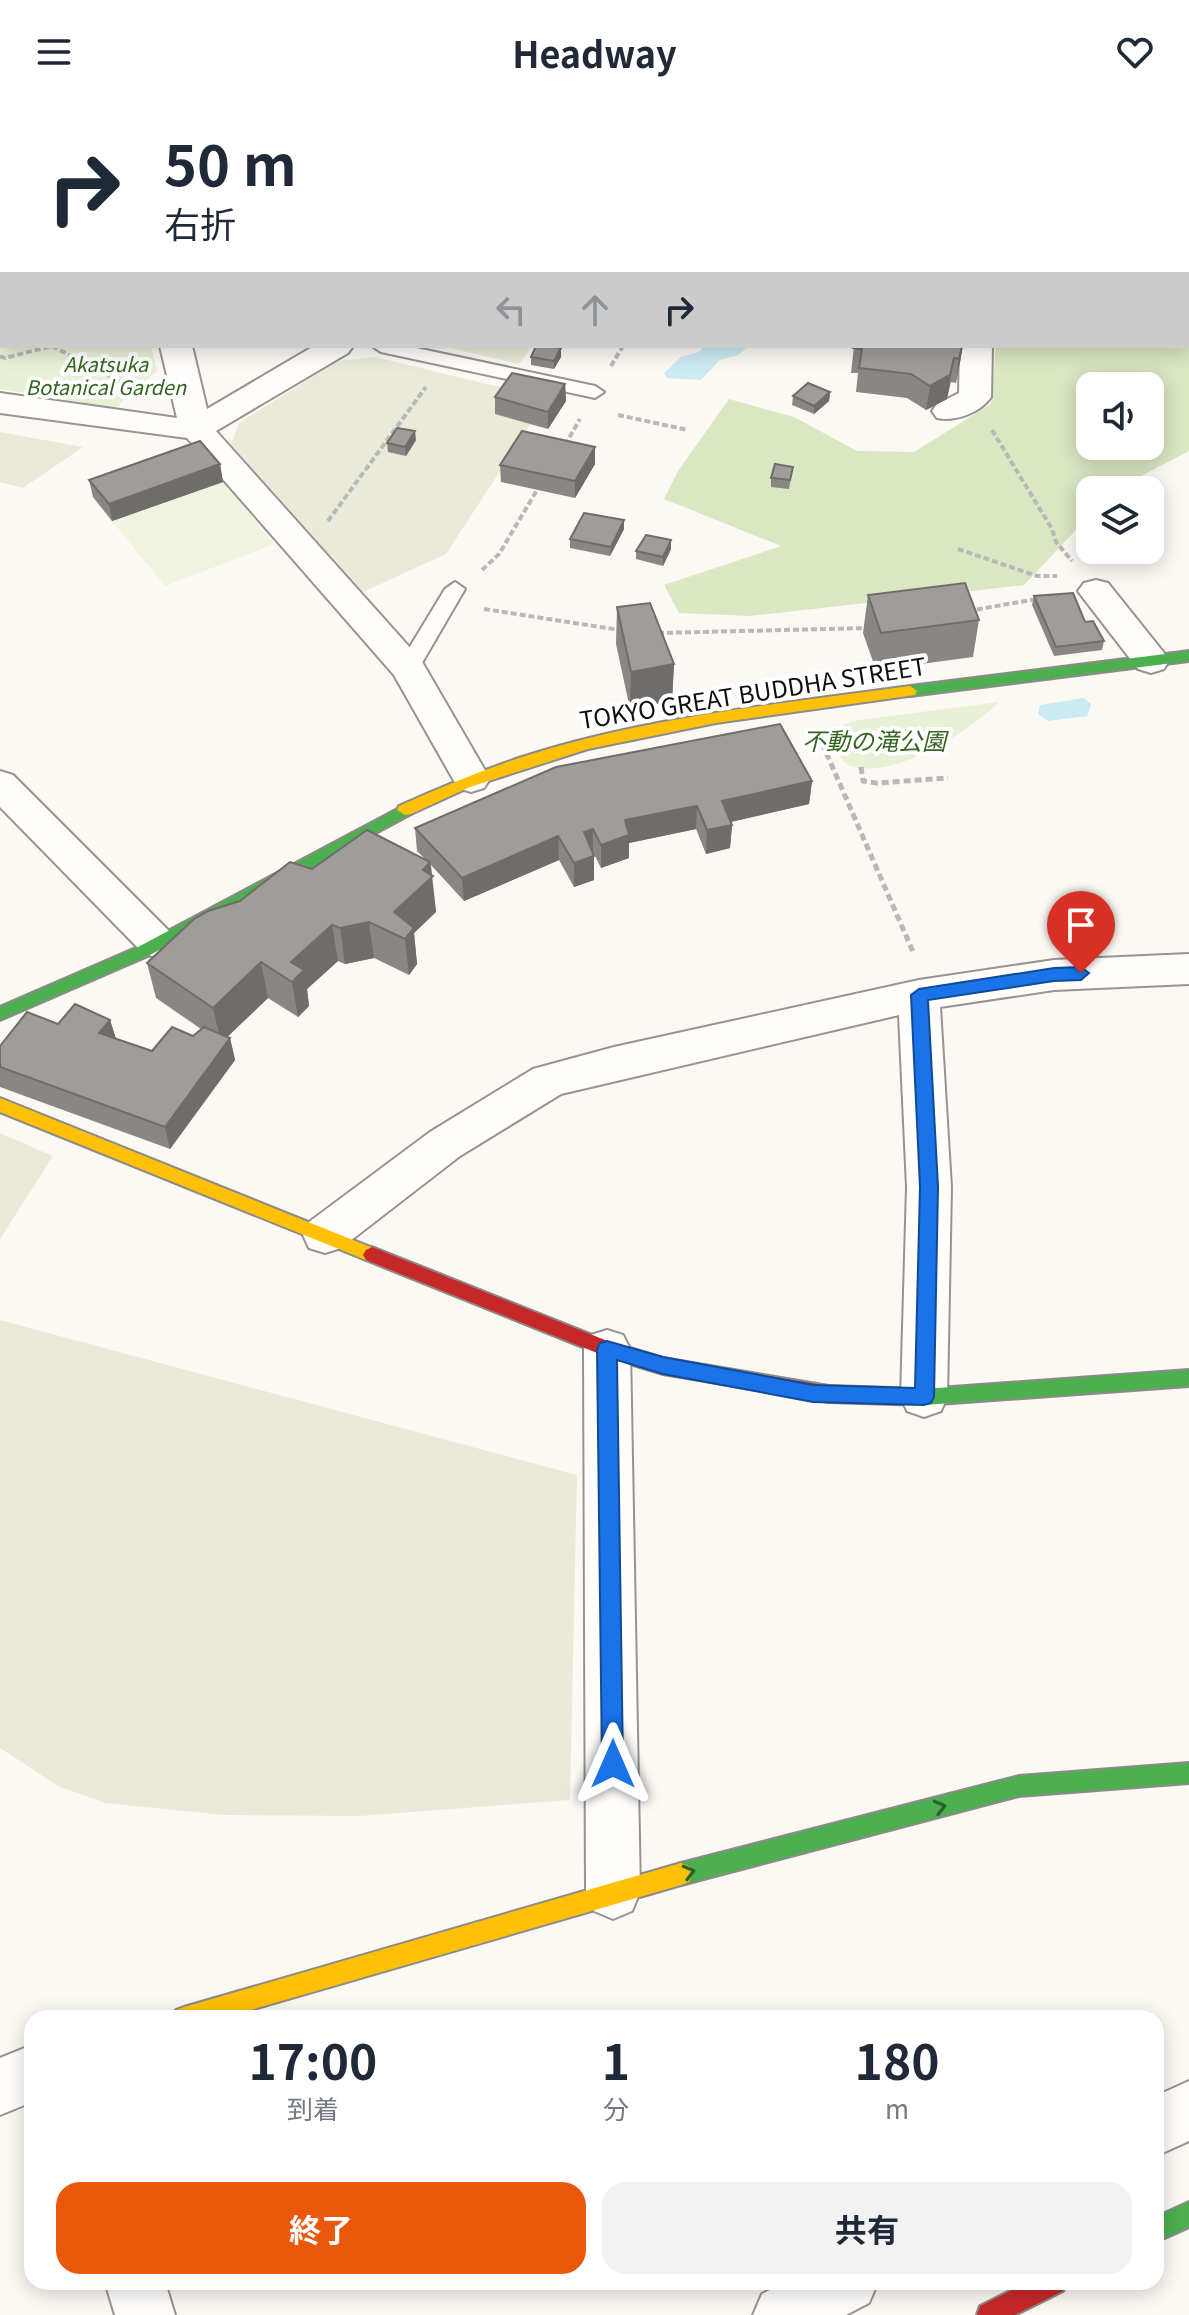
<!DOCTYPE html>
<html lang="ja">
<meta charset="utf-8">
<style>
:root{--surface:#fff;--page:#f2f2f3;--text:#1f2937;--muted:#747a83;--accent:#ea580c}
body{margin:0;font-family:Georgia,"Noto Sans JP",serif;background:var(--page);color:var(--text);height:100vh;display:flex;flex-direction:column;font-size:30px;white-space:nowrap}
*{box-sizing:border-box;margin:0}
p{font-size:26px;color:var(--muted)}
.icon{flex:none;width:44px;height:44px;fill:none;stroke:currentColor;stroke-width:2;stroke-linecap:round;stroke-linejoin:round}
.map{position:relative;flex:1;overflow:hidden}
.details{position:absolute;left:24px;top:1906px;width:1140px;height:280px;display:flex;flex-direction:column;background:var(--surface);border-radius:24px;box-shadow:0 4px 20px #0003}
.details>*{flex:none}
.guide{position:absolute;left:0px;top:0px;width:1190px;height:244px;box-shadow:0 4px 20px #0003;background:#fff;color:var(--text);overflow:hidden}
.controls{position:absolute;left:1076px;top:268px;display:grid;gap:16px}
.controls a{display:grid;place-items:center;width:88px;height:88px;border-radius:16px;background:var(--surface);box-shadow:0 4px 20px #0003;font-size:40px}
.pin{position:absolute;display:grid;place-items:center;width:68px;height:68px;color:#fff;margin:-82px -34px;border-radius:50% 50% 50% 0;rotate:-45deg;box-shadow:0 0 8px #0007}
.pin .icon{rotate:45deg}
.me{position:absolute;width:88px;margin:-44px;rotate:0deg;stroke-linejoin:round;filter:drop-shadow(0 0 6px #0008)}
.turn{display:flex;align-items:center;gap:28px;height:168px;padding:0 32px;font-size:36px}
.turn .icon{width:104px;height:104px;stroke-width:2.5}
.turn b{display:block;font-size:56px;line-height:68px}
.lanes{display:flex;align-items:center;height:76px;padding:0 32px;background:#0003;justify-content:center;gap:40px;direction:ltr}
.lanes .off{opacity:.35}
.eta{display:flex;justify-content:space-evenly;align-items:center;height:136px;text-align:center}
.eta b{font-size:48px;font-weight:700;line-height:56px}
.cta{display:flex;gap:16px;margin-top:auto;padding:16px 32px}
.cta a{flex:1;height:92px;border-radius:24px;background:var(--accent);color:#fff;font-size:32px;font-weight:700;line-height:92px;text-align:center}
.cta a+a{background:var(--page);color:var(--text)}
header{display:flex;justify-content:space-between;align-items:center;height:104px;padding:0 32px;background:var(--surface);font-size:36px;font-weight:700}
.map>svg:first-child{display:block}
.green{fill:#e8f0d5}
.forest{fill:#d9e7c3;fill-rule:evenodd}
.cemetery{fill:#e9ebd8}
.pitch{fill:#f0f4de}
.water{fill:#cceaf4}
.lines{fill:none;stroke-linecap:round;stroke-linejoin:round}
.lane-casing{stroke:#969492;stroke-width:4}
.street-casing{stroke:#969492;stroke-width:4}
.fast-casing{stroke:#8c8b89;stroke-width:4}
.slow-casing{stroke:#8c8b89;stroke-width:4}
.jam-casing{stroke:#8c8b89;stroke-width:4}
.path-far1{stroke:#b9b8b8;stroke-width:4;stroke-dasharray:6 3;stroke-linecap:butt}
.path{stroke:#b9b8b8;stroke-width:5;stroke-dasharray:7 4;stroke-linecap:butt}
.lane{fill:#fffefd;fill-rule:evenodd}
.street{fill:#fffefd;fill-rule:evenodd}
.fast{fill:#4caf50;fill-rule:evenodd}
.slow{fill:#ffc107;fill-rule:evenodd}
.jam{fill:#c62828;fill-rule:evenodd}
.wall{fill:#898684}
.shaded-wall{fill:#6f6d6b}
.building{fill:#9f9c99;stroke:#6f6d6b;stroke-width:2}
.oneway{stroke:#2e5f30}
.route{fill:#1a73e8;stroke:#114b97;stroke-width:2}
.labels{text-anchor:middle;stroke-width:8;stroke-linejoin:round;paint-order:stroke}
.far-park-label{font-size:20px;font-style:italic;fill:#366520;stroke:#fff}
.street-label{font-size:24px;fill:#0f0f0f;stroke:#fff}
.park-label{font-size:24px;font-style:italic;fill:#366520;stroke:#fff}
</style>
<header><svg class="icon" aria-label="menu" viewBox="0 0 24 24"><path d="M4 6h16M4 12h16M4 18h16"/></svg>Headway<svg class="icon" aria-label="heart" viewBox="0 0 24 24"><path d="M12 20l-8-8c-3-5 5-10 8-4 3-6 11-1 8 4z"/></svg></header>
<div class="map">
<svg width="1189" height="2211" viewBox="0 0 1189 2211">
<rect width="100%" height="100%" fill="#fcf9f4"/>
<g class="green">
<path d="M0,0H93L2,2V242H151L157,267L115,304L0,285Z"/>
<path d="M999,598C968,628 899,673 854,663C841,661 832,640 837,628C841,620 851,618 859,616Z"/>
</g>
<path class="forest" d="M1189,144V347L1114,386H1090V411L1024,481L750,512L679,509L664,481L781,442L664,395L678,367L729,295L794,313L857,347L914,348L991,300L996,242H1188ZM1090,282H1150V342H1090Z"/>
<g class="cemetery">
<path d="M442,242H532L519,260Z"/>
<path d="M375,253L512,286L532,318L446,450L363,488L231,340L239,319L338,257Z"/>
<path d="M0,328L83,343L23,384L0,378Z"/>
<path d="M0,1029L53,1052L0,1135Z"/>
<path d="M0,1216L577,1371L570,1696L360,1712L225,1711L105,1699L58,1682L0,1644Z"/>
</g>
<path class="pitch" d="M223,378L274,440L165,482L112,417Z"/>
<g class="water">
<path d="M704,242H749L738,251L720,256L701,276L667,274L664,269L681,253L699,248Z"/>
<path d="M1084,594L1091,600L1087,612L1048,617L1038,610L1040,601Z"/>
</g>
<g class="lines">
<defs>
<g id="lane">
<path d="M372,242H407L595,282L604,288L595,294L381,248Z"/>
<path d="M455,478L465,485L419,564L416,569H400L397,564L445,485Z"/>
</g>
<g id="street">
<rect x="93" y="0" width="28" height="2"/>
<path d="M559,0H594L595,2H560Z"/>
<path d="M906,0H934L935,2H907Z"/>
<path d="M1188,32L1189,33V51L1188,50Z"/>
<path d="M160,242H192L207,305L314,242H353L348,249L216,327L421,556L490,675L484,684L471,688L458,684L394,571L187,334L0,309V289L177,314Z"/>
<path d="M960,242H992L991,293C980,309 955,318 937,314L932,307L937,300L959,289Z"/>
<path d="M1096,476L1108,479L1164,549L1169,557L1164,565L1151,569L1138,565L1084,495L1078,487L1084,479Z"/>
<path d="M0,667L13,671L171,829L177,839L171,849L157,854L143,849L0,703Z"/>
<path d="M1189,850V880L1054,886L940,903L951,1083L947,1293L941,1307L924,1313L907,1307L901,1293L907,1083L899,911L561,990L460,1052L341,1144L325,1149L309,1144L303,1131L309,1118L430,1028L533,965L614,943L919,876L1054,856Z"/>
<path d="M607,1226L623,1231L630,1245L640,1788L632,1807L613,1815L594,1807L586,1788L584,1245L591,1231Z"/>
<path d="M32,1941V1998L0,2011V1954Z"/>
<path d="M1189,1977V2037L1156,2052V1992Z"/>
<path d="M105,2178H165L175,2211H115Z"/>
<path d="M785,2178H878L869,2199L846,2211H753L762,2190Z"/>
</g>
<g id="fast">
<path d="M1189,547V557L910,592L903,587L910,582Z"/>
<path d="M405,701L411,702L413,706L411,710L150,851L0,916V903L138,843Z"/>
<path d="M1189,1266V1282L924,1301L829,1298L822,1296L819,1290L822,1284L829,1282L924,1285Z"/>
<path d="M1189,1659V1679L1019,1692L681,1781L673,1778L670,1770L673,1762L681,1759L1019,1672Z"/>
<path d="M1189,2098V2123L1156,2138V2113Z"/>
</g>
<g id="slow">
<path d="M910,582L917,587L915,591L716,619L588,645L470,683L411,710L405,711L397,706L399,702C439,684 478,668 519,654C645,613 779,600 910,582Z"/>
<path d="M0,994L378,1146L381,1151L378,1156H366L0,1008Z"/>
<path d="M681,1759L689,1762L692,1770L689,1778L681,1781L223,1914H173L176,1906L184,1903Z"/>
</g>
<g id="jam">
<path d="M372,1143L610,1238L663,1254L829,1282L836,1284L839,1290L836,1296L829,1298L663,1270L607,1253L366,1156L363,1151L366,1146Z"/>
<path d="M1028,2178H1066L1063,2187L1015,2211H977L980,2202Z"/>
</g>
</defs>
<use href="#lane" class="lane-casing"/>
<use href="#street" class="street-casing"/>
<use href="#fast" class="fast-casing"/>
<use href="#slow" class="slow-casing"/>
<use href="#jam" class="jam-casing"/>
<g class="path-far1">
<path d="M0,252L5,254L52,242L121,278"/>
<path d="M611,262L623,242"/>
<path d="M618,311L688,326"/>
<path d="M992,326L1052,425L1056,438L1072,457"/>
<path d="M565,341L580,315"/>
<path d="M328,417L426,283"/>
<path d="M958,445L1037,472H1057"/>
<path d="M482,466L499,450L537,386"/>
<path d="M484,505L620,526"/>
<path d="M968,507L1037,495"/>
<path d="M658,529L868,524"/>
</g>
<g class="path">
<path d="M822,639L914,850"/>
<path d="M861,663L863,677L877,679L948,674"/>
</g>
<use href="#lane" class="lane"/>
<use href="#street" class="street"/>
<use href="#fast" class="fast"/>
<use href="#slow" class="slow"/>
<use href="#jam" class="jam"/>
</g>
<g class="wall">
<path d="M854,242H963L956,279L951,278L947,295L926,306L907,294L856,288L858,269H851Z"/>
<path d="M561,244V253L554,265L531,261V253Z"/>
<path d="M565,280L566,297L548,325L495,310V293Z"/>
<path d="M830,288L829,297L814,310L792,301L793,292Z"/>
<path d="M416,336L406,352L388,348L387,339Z"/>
<path d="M220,360L223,378L112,417L93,393L89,376Z"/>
<path d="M595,360L575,394L501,378L500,361Z"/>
<path d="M793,363L789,385L771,383V374Z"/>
<path d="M624,416V425L610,452L570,444V435Z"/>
<path d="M671,445L663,462L636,455V447Z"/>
<path d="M868,491L979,516L973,553L876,566L863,529Z"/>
<path d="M1034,492L1085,518L1104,537L1102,546L1054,552L1032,501Z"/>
<path d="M617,503L674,560L672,597L630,605L616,540Z"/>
<path d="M812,677L809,700L731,718L732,721L730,744L706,750L696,725L629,739V754L601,764L593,748L594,776L574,783L559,756L464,797L431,761L436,808L414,829L417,860L409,871L374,854L345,860L338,857L307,885L309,902L298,913L268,894L227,933L230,934L235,956L170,1045L0,983V942L58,920L110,916L116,935L152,947L193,932L201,925L156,894L147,859L312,765L425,755L417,747L415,724Z"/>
</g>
<g class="shaded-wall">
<path d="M962,242L961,253L956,279L959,255Z"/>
<path d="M561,244V253L554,265V257Z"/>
<path d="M954,254L947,295L926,306L930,282Z"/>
<path d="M565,280L566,297L548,325V308Z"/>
<path d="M830,288L829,297L814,310V302Z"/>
<path d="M415,327L416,336L406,352L405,343Z"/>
<path d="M595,343V360L575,394V377Z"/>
<path d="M220,360L223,378L112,417L109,400Z"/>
<path d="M624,416V425L610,452L611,443Z"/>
<path d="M671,436V445L663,462V453Z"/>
<path d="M674,560L672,597L630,605L631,568Z"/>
<path d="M812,677L809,700L721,720L722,697Z"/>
<path d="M697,702L696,725L629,739V754L601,764V741L625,716Z"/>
<path d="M732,721L730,744L706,750L707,726Z"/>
<path d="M593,725V748L584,728Z"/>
<path d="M558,732L559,756L464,797L462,774Z"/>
<path d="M594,752V776L574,783V759Z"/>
<path d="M430,758L436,808L414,829L417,860L409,871L405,835L394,808L423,766Z"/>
<path d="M369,818L374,854L345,860L340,824Z"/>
<path d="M332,821L338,857L307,885L309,902L298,913L292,878L291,858Z"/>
<path d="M261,858L268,894L221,939L213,904Z"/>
<path d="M110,916L117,938L99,929Z"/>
<path d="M230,934L235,956L170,1045L165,1023Z"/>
</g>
<g class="building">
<path d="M536,242H549L561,244L554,257L531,253Z"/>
<path d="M854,242H962L959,255L954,254L950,271L930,282L911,270L859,264L862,245L853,244Z"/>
<path d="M512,269L565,280L548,308L495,293Z"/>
<path d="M808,279L830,288L814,302L793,292Z"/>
<path d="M397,324L415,327L405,343L387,339Z"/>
<path d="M522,327L595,343L575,377L500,361Z"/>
<path d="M200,337L220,360L109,400L89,376Z"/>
<path d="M775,360L793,363L790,376L771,374Z"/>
<path d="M584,409L624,416L611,443L570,435Z"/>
<path d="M646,431L671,436L663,453L636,447Z"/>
<path d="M965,479L979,516L881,529L868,491Z"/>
<path d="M1073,489L1085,518L1093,517L1104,537L1056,543L1034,492Z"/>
<path d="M650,499L674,560L631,568L617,503Z"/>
<path d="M780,620L812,677L722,697L732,721L707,726L697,702L625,716L629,731L601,741L593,725L584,728L594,752L574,759L558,732L462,774L415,724L556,663Z"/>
<path d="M367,726L430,758L423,766L433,772L394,808L414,824L405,835L369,818L340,824L332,821L291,858L304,866L292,878L261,858L213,904L147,859L195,814L208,807L240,797L290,758L312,765Z"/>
<path d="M75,900L110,916L99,929L152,947L172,923L193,932L204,923L230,934L165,1023L0,963V942L27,908L58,920Z"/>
</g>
<defs><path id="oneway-chevron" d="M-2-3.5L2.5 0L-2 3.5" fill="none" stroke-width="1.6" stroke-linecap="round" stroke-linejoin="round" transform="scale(2)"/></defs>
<g class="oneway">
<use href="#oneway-chevron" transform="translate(940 1703) rotate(-15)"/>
<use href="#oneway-chevron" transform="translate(689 1768) rotate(-15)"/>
</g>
<path class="route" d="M1081,863L1089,869L1081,876L1054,877L928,896L938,1083L934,1293L931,1299L924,1301L813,1298L663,1270L617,1256L623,1660L620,1667L613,1671L605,1667L602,1660L597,1245L600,1239L607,1237L663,1253L813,1281L915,1284L920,1083L911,891L919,885L1054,864Z"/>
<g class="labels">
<g class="far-park-label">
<text x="106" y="268">Akatsuka<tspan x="106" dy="23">Botanical Garden</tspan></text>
</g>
<g class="street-label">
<text transform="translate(753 590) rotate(-9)" y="8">TOKYO GREAT BUDDHA STREET</text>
</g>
<g class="park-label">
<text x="874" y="646">不動の滝公園</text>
</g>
</g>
</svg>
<div class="controls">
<a><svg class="icon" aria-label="sound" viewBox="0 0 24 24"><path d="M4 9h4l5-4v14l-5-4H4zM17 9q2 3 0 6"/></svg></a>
<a><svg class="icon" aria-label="layers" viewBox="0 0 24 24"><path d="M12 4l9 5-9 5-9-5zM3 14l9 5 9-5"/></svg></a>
</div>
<div class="pin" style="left:1081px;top:869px;background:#d93025"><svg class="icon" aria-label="arrive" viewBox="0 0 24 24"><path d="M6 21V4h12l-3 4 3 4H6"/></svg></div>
<svg class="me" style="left:613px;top:1660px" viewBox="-20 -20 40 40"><path d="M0-17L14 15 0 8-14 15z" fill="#1a73e8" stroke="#fff" stroke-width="4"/></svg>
<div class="guide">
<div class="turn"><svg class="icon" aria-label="right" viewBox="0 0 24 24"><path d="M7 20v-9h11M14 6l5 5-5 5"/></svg><div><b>50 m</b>右折</div></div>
<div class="lanes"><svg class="icon off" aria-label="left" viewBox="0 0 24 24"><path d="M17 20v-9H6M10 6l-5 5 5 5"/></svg><svg class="icon off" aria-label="ahead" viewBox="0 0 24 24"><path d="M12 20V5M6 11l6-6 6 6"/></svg><svg class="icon" aria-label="right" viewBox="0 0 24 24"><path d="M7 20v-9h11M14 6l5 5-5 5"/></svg></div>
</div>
<section class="details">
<div class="eta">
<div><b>17:00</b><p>到着</p></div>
<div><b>1</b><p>分</p></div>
<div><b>180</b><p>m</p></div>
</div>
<div class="cta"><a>終了</a><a>共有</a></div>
</section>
</div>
